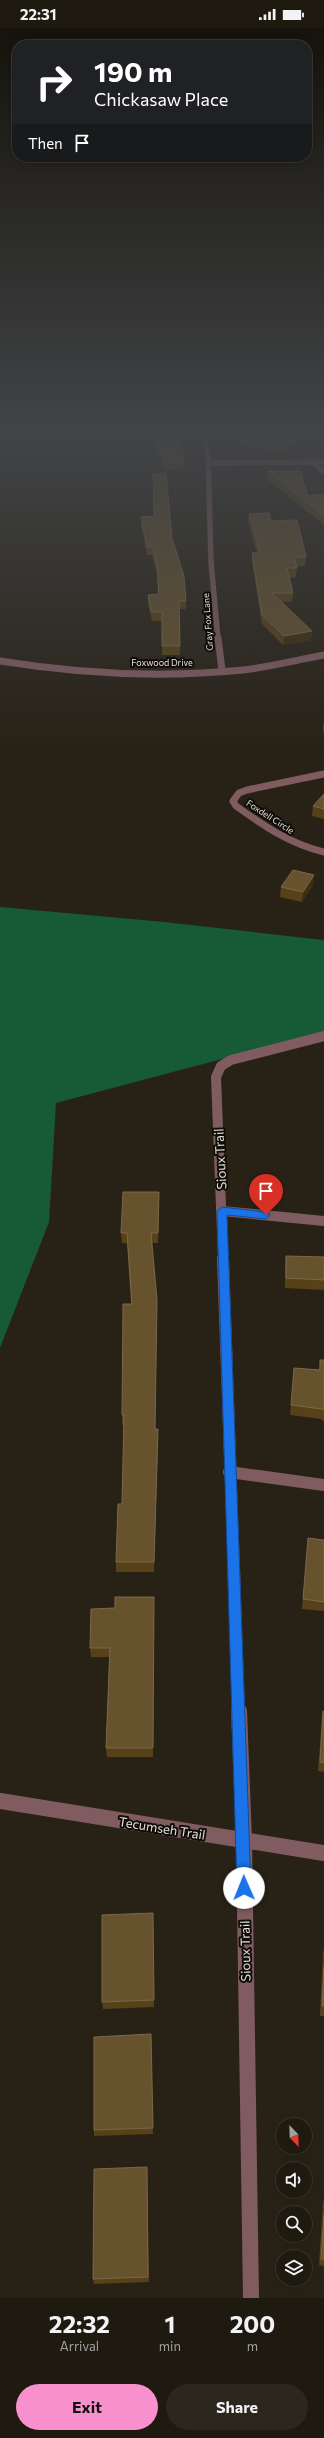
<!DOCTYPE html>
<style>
:root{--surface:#1e1a10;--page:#2b271e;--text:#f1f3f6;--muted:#a1a19f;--line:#3c3830;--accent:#f790cd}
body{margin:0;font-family:Commissioner,sans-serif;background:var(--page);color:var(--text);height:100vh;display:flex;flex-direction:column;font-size:15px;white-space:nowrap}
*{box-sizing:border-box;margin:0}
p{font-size:13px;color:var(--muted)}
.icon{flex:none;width:22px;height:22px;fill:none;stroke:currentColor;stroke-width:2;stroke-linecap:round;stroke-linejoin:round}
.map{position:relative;height:2270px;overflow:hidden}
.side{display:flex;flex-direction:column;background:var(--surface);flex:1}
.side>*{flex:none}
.banner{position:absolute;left:12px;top:12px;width:300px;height:122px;border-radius:16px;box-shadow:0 2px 10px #0003,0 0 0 1px var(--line);background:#202124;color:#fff;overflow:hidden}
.needle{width:26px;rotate:157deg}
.tools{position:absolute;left:276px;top:2090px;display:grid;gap:8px}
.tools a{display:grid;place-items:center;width:36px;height:36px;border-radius:50%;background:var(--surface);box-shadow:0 2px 10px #0003,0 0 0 1px var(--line);font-size:20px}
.pin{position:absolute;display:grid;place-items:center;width:34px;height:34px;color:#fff;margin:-41px -17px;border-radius:50% 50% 50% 0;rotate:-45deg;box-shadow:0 0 4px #0007}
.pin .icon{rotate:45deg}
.me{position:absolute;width:44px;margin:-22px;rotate:359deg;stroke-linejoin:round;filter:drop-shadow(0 0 3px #0008)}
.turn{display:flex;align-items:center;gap:14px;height:84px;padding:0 16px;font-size:18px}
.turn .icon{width:52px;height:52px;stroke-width:2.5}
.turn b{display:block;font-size:28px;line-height:34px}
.then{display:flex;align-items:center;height:38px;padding:0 16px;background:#0003;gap:8px;font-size:15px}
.eta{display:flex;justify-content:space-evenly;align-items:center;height:68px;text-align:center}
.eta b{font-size:24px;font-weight:700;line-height:28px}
.cta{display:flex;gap:8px;margin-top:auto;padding:8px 16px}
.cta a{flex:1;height:46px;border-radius:24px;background:var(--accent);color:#111;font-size:16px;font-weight:700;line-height:46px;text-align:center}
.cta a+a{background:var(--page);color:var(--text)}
.status{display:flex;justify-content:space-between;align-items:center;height:28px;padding:0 20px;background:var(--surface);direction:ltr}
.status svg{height:11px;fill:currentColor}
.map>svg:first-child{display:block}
.green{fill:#175a36}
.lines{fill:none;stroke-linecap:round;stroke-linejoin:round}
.street-far4{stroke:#805c61;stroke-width:5.5}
.street-far3{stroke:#805c61;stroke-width:7}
.street-far2{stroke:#805c61;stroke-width:10}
.street-far1{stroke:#805c61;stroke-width:12}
.street{stroke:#805c61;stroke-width:16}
.wall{fill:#574118}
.shaded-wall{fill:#3e2d0f}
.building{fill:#66522d;stroke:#7a6848}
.route{fill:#1a73e8;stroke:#114b97}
.labels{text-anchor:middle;stroke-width:4;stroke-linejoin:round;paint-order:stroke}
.far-street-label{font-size:9px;fill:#e4e0d8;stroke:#0f0c07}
.near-street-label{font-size:13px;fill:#e4e0d8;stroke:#0f0c07}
</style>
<div class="status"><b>22:31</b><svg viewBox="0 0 49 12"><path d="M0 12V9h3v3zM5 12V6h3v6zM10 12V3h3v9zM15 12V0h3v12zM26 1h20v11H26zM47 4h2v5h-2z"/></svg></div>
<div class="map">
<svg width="324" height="2270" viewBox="0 0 324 2270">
<rect width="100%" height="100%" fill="#282216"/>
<path class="green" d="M0,879L164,894L324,912V1004L56,1075L49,1194L0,1320Z"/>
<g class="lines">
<g class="street-far4">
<path d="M203,402L208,426L211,534L218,611"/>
<path d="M312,434L324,444"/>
<path d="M210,435L324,434"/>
</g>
<g class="street-far3">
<path d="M218,610L222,642"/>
<path d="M0,633C80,646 162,650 243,642C270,639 297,632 324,627"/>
<path d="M324,746L247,762L239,765L233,773L236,778C264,798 290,816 324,824"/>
</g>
<g class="street-far2">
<path d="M222,1183L324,1193"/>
<path d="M223,1231L216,1049L221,1038L231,1032L324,1008"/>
</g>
<g class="street-far1">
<path d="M223,1230L239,1684"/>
<path d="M229,1444L324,1457"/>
</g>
<g class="street">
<path d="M239,1683L244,1813L251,2270"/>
<path d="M0,1773L324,1825"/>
</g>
</g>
<g class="wall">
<path d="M151,402H178L184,433L183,441L164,442Z"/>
<path d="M319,407H324V419L318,415Z"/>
<path d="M239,409L311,410L283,426L239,416Z"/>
<path d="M268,443L308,468L324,466V497L267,451Z"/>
<path d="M249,486L271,493L306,529L305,538H296L297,540L296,549L290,550L293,565L292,574H282L312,603L311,612L283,617L262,596L252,534V525H257L248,494Z"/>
<path d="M141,489L172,510L186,573V581H180V627H162V593H152L148,575V567L158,566L157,546L152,527H147L141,497Z"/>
<path d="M323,695H324V706L323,704Z"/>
<path d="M324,766V791L312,788L313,778Z"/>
<path d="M313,857L302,874L280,869L281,859Z"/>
<path d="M159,1164L158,1215H152L155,1401L158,1411L154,1544H116V1534L122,1476L124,1397H122V1387L131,1276L127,1215H122L121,1205Z"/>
<path d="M286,1228L324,1229V1262L285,1260V1238Z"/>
<path d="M320,1332H324V1394L321,1391L290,1387L294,1340L319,1342Z"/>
<path d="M308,1510L324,1512V1583L302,1581Z"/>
<path d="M154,1569L153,1729H107L106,1720L109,1629H91L90,1620L115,1580Z"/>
<path d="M323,1683H324V1744L318,1743L322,1692Z"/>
<path d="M153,1885L154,1979L103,1981L102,1974Z"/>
<path d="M324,1920V1988H320L323,1924Z"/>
<path d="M151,2006L153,2106L94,2108V2102Z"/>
<path d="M147,2139L149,2254L94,2256L93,2251Z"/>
<path d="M324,2171V2238L319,2237L323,2174Z"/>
</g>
<g class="shaded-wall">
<path d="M311,403V410L283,426L284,419Z"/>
<path d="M312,603L311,612L283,617L284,608Z"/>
<path d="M314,847L313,857L302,874L303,864Z"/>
<path d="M158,1401V1411L154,1544V1534Z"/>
</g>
<g class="building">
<path d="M153,402H178L184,433L164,434Z"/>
<path d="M252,402H310L311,403L284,419L239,409Z"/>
<path d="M319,407H324V411Z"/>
<path d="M268,443H300L308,468L324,466V488Z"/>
<path d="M166,445L172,510L184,548L186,573H179L180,618H162V584H151L148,567L159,566L157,537L152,519H147L141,489L154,488L153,446Z"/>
<path d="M269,485L271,493L297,492L306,529H294L297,540H287L293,565H272L312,603L284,608L262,587L252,525H260L249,486Z"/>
<path d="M324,766V781L313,778Z"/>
<path d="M293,842L314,847L303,864L281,859Z"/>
<path d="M123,1164H159L158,1205H151L157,1272L155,1401H158L154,1534H116L118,1476H122L124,1387H122L123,1276H132L127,1205H121Z"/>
<path d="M286,1228L324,1229V1252L286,1250Z"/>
<path d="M320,1332H324V1382L322,1381L291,1377L294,1340L320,1342Z"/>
<path d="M308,1510L324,1512V1574L303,1571Z"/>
<path d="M115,1569H154L153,1720H106L110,1620H90L91,1581L115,1580Z"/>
<path d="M323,1683H324V1735L320,1734Z"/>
<path d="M153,1885L154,1972L102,1974V1887Z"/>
<path d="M324,1939V1978H322Z"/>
<path d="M151,2006L153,2100L94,2102V2009Z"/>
<path d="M147,2139L148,2249L93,2251L94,2141Z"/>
<path d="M324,2187V2231H321Z"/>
</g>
<linearGradient id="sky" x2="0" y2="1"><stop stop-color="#16130c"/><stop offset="0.56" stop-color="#424447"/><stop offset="1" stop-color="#424447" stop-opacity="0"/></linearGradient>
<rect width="324" height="720" fill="url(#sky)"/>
<path class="route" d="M222,1179L266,1184L270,1187L266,1191L227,1187L251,1860L249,1865L244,1867L239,1865L237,1860L217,1183Z"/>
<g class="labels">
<g class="far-street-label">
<text transform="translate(208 594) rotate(-94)" y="3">Gray Fox Lane</text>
<text x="162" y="638">Foxwood Drive</text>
<text transform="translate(270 789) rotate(33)" y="3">Foxdell Circle</text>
</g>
<g class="near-street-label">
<text transform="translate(220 1131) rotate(-93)" y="5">Sioux Trail</text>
<text transform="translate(162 1800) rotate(9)" y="5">Tecumseh Trail</text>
<text transform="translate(245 1923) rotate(-91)" y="5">Sioux Trail</text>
</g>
</g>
</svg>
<div class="tools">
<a><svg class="needle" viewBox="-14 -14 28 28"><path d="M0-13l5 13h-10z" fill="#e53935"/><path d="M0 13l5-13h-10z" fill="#a1a19f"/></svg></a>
<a><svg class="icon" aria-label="sound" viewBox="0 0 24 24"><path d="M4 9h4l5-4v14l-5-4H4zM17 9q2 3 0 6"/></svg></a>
<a><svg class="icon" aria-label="search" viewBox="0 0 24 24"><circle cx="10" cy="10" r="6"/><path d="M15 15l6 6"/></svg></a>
<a><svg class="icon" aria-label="layers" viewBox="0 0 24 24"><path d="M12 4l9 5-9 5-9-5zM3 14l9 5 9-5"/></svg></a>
</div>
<div class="pin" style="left:266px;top:1187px;background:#d93025"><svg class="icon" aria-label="arrive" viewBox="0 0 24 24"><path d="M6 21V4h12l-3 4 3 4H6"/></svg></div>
<svg class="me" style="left:244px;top:1860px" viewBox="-20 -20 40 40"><circle r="19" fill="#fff"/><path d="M0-13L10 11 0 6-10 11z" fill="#1a73e8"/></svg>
<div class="banner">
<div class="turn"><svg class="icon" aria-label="right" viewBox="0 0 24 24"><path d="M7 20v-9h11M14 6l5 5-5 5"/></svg><div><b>190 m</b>Chickasaw Place</div></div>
<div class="then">Then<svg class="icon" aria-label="arrive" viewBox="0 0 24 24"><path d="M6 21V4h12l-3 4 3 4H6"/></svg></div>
</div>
</div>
<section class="side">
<div class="eta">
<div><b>22:32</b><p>Arrival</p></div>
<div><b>1</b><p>min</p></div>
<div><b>200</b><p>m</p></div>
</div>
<div class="cta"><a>Exit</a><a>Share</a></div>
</section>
